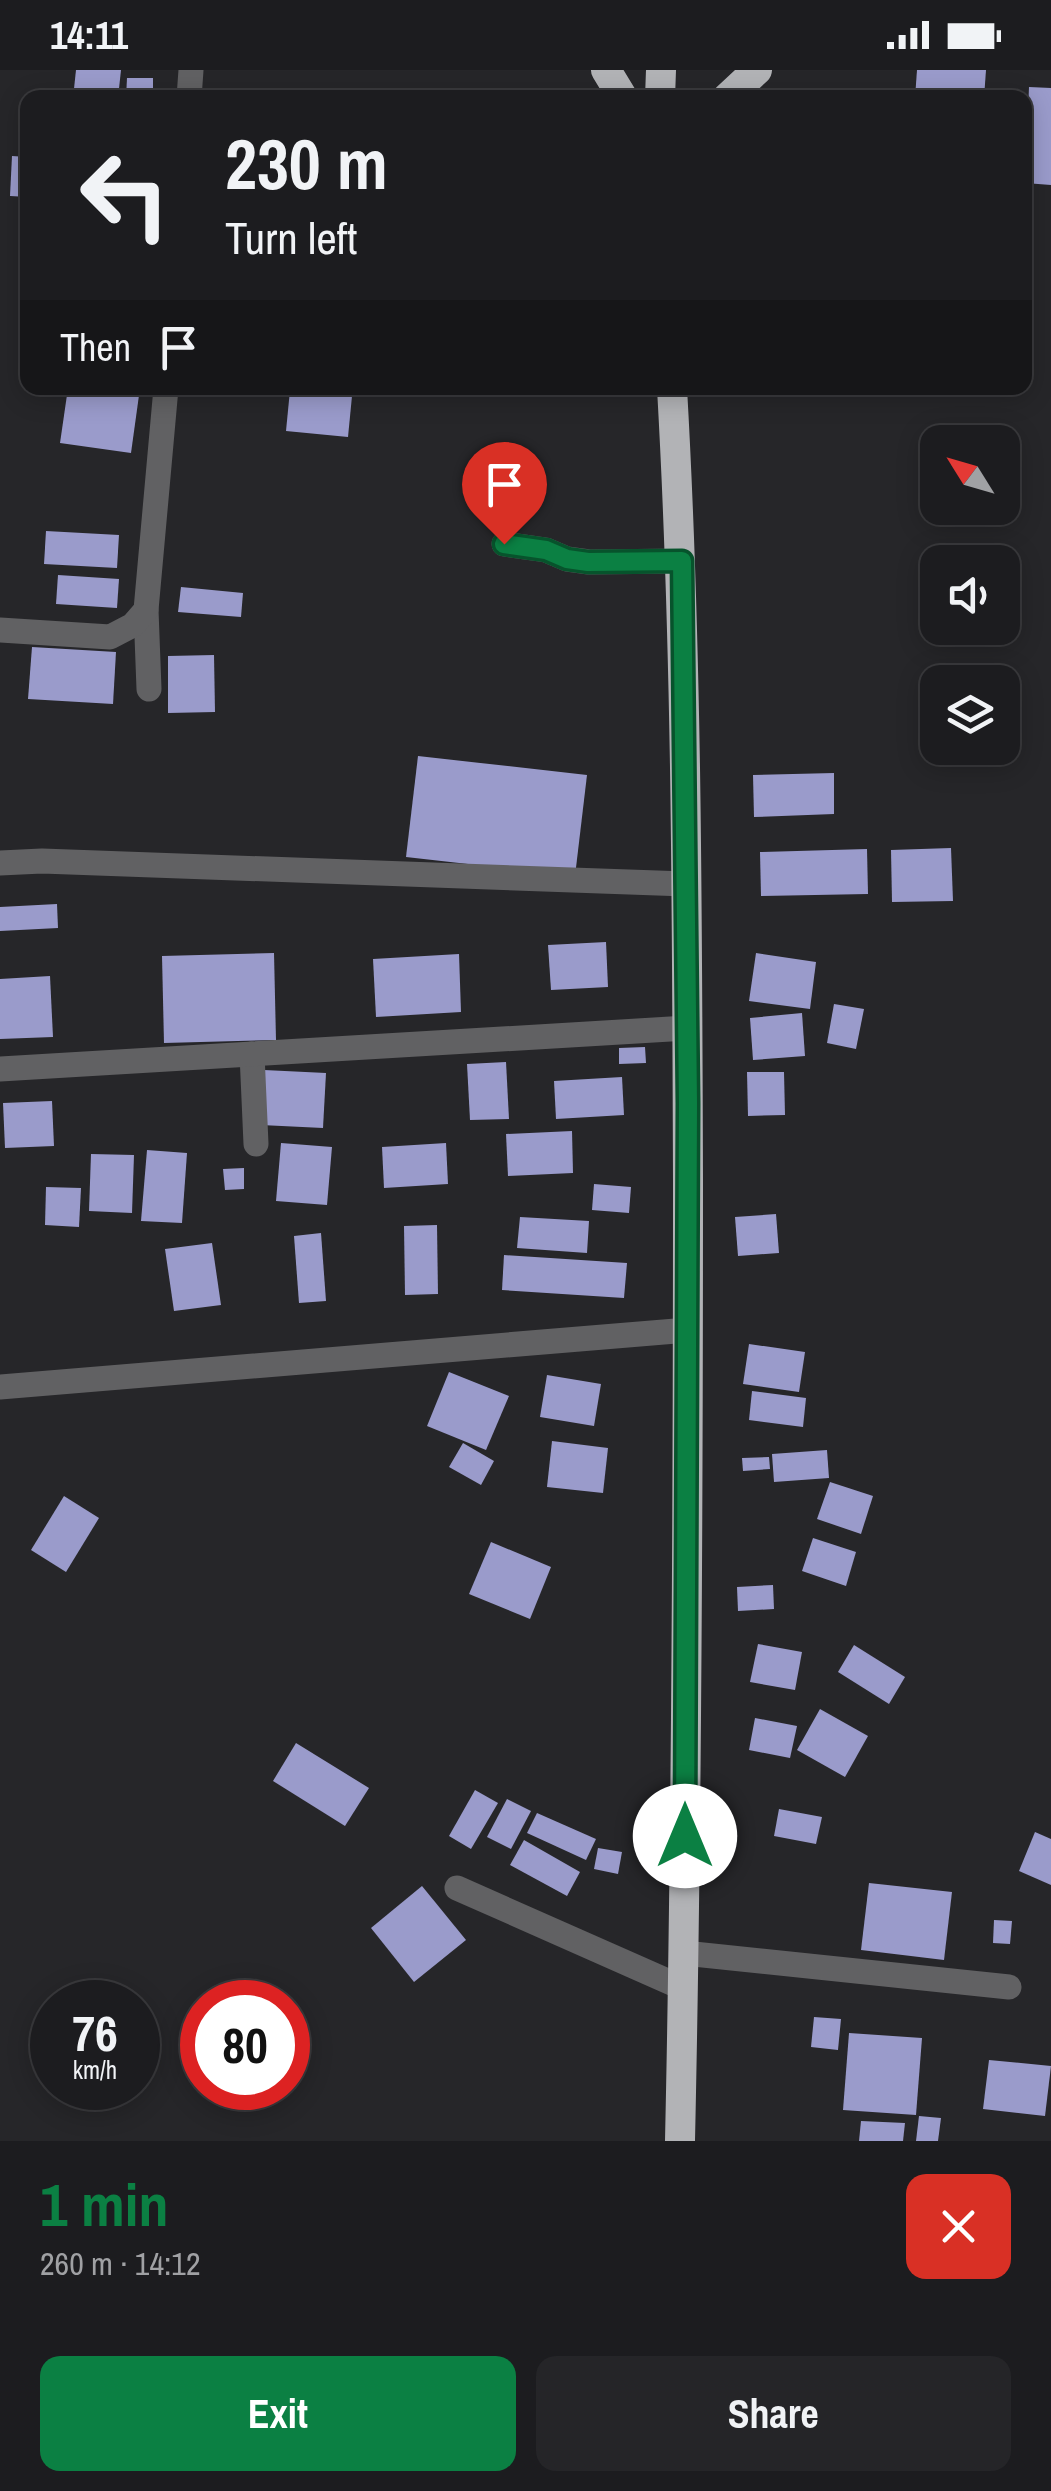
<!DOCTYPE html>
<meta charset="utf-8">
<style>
:root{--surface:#1c1c1f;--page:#252528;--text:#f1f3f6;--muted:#a0a1a4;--line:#3a3a3d;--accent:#0b8043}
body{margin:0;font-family:"Archivo Narrow",sans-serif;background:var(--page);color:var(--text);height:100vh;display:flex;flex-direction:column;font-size:38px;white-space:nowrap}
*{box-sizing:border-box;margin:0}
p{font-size:32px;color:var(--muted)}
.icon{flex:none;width:55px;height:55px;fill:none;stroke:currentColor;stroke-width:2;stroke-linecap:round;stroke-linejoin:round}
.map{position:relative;height:2071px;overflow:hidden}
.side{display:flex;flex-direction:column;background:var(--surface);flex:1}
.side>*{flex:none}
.banner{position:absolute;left:20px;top:20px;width:1012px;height:305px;border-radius:20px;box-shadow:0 5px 25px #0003,0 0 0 2px var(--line);background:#1c1c1f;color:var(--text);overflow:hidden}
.needle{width:65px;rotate:307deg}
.buttons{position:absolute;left:920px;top:355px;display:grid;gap:20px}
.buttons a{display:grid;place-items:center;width:100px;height:100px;border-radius:20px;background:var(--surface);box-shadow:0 5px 25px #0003,0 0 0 2px var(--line);font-size:50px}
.speed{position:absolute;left:30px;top:1910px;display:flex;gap:20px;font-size:50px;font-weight:700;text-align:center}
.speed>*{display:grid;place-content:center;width:130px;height:130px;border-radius:50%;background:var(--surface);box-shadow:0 5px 25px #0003,0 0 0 2px var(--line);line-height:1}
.speed small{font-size:25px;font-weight:400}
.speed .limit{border:15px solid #d22;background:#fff;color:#111}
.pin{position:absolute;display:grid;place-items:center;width:85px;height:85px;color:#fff;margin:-102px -42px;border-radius:50% 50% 50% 0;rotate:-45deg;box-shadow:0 0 10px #0007}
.pin .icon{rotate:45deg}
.me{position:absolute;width:110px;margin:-55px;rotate:0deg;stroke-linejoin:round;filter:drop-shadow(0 0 8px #0008)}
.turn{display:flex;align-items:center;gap:35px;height:210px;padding:0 40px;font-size:45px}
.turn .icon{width:130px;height:130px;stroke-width:2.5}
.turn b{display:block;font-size:70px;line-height:85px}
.then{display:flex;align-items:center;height:95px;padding:0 40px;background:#0003;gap:20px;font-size:38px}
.round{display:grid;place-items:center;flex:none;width:105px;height:105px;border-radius:20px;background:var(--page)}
.headline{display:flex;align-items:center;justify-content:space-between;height:170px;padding:0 40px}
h1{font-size:60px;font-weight:700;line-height:75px;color:var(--accent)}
.button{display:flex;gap:20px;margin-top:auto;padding:20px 40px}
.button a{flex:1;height:115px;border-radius:20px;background:var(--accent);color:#fff;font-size:40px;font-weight:700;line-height:115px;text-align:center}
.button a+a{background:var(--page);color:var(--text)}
.status{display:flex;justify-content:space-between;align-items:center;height:70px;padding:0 50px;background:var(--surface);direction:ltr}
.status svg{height:28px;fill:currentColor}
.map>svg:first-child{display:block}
.building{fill:#9a9bcb}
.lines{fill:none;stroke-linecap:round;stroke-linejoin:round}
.minor{stroke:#616163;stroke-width:25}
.highway{stroke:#b2b3b6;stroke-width:30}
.route-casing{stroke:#07532c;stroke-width:25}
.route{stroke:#0b8043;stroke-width:18}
</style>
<div class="status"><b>14:11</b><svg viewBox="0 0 49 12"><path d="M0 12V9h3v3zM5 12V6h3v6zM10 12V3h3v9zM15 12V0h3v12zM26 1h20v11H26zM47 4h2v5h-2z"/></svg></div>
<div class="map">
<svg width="1051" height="2071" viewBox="0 0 1051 2071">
<rect width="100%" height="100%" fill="#262629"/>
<g class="building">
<path d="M76,0H121L118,28H73Z"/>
<path d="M917,0H986L984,28H915Z"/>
<path d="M127,8H153V28H126Z"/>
<path d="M1029,17L1051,18V115L1025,113Z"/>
<path d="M466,19L489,21L488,28H465Z"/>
<path d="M12,86L28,87V127L10,126Z"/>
<path d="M68,318H140L131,383L60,373Z"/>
<path d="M290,320L352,326L348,367L286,361Z"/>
<path d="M46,461L119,465L117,498L44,494Z"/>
<path d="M58,505L119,509L117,538L56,534Z"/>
<path d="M181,517L243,523L241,547L178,542Z"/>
<path d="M32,577L116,582L113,634L28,629Z"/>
<path d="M214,585L215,642L168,643V586Z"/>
<path d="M418,686L587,705L575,806L406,787Z"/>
<path d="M834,703V744L754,747L753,705Z"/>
<path d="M951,778L953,831L892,832L891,780Z"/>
<path d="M867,779L868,824L761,826L760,782Z"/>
<path d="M57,834L58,858L0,861V837Z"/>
<path d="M606,872L608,917L551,920L548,875Z"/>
<path d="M274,883L276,970L164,973L162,886Z"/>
<path d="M756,883L816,892L810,939L749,931Z"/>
<path d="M459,884L461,942L376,947L373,889Z"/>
<path d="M50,906L53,967L0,969V909Z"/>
<path d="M834,934L864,939L856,979L827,973Z"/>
<path d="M802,943L805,986L753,990L750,948Z"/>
<path d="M645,977L646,993L619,994V978Z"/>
<path d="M506,992L509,1049L470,1050L467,994Z"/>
<path d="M264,1000L326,1003L323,1058L261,1055Z"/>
<path d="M747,1002H784L785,1045L748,1046Z"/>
<path d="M622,1007L624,1045L556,1049L554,1011Z"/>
<path d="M52,1031L54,1076L5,1078L3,1033Z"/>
<path d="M572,1061L573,1103L508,1106L506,1064Z"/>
<path d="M281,1073L332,1077L327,1135L276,1131Z"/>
<path d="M446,1073L448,1114L384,1118L382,1077Z"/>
<path d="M147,1080L187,1083L182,1153L141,1151Z"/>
<path d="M91,1084L134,1085L132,1143L89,1141Z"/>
<path d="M244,1098V1119L225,1120L223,1099Z"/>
<path d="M594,1114L631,1117L629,1143L592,1140Z"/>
<path d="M46,1117L81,1118L79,1157L45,1155Z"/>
<path d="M776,1144L779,1183L738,1186L735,1147Z"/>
<path d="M520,1147L589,1151L587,1183L517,1178Z"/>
<path d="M437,1155L438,1224L405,1225L404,1156Z"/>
<path d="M321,1163L326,1231L299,1233L294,1166Z"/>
<path d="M212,1173L221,1235L174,1241L165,1179Z"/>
<path d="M504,1185L627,1193L624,1228L502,1220Z"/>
<path d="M749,1274L805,1282L799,1322L743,1314Z"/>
<path d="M449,1302L509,1326L486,1380L427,1356Z"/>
<path d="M547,1305L601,1314L594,1356L540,1347Z"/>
<path d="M752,1321L806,1328L803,1357L749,1350Z"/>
<path d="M552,1371L608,1378L603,1423L547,1417Z"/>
<path d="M463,1373L494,1391L481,1415L449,1397Z"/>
<path d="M827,1380L829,1408L774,1412L772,1384Z"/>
<path d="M769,1387L770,1399L743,1401L742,1388Z"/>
<path d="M830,1412L873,1426L861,1464L817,1449Z"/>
<path d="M64,1426L99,1448L66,1502L31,1480Z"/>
<path d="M813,1468L856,1482L846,1516L802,1501Z"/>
<path d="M491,1472L551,1497L530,1549L469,1524Z"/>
<path d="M773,1515L774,1539L738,1541L737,1517Z"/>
<path d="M758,1574L802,1582L795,1620L750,1612Z"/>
<path d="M854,1575L905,1607L889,1634L838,1602Z"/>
<path d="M820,1639L868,1666L845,1707L797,1680Z"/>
<path d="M755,1648L797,1656L790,1688L749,1680Z"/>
<path d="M296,1673L369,1718L345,1756L273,1711Z"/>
<path d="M475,1720L498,1733L471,1779L449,1766Z"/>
<path d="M507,1729L531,1741L511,1779L487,1767Z"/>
<path d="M779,1739L822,1747L816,1774L774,1766Z"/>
<path d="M537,1743L596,1769L586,1790L527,1763Z"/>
<path d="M1035,1762L1051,1769V1815L1019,1801Z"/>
<path d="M524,1770L580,1802L567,1826L510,1795Z"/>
<path d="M598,1778L622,1782L618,1804L594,1799Z"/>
<path d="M869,1813L952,1822L944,1890L861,1880Z"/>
<path d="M422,1816L466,1870L414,1912L371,1858Z"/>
<path d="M994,1850L1012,1851L1010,1874L993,1873Z"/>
<path d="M814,1947L841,1949L838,1980L811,1977Z"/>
<path d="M849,1963L922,1968L916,2045L843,2040Z"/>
<path d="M989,1990L1051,1996L1045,2046L983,2039Z"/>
<path d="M919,2046L941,2048L938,2071H916Z"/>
<path d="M861,2051L905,2053L903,2071H859Z"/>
</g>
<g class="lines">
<g class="minor">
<path d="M189,28L191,0"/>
<path d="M504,474L546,480L567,489L589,492L682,491"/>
<path d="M146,540L149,619"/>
<path d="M0,560L110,567L133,555L146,540L166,318"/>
<path d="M0,793L42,791L686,814"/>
<path d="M252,984L256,1074"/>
<path d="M0,999L687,958"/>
<path d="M0,1317L688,1260"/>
<path d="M457,1818L683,1918"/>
<path d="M684,1883L1009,1917"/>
</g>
<g class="highway">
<path d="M606,0L623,28"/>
<path d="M660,28L661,0"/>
<path d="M727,28L757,0"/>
<path d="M672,318C687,581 687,846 688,1110C688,1431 687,1751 680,2071"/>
</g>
</g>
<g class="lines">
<defs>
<path id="route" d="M504,474L546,480L567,489L588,492L682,491L688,1033L685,1766"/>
</defs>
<use href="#route" class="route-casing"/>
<use href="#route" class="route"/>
</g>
</svg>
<div class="buttons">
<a><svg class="needle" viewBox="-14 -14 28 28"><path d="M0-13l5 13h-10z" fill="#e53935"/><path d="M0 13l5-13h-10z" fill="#a0a1a4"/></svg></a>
<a><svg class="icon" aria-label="sound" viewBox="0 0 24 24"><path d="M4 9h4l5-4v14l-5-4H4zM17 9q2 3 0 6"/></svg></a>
<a><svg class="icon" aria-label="layers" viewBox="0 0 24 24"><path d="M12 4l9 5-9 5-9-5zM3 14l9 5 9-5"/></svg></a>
</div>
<div class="speed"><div>76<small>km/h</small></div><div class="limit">80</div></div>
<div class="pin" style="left:504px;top:474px;background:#d93025"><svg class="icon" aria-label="arrive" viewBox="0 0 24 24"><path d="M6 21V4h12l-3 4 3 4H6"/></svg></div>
<svg class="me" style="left:685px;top:1766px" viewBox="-20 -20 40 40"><circle r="19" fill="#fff"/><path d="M0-13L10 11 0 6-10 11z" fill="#0b8043"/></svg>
<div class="banner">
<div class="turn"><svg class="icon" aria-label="left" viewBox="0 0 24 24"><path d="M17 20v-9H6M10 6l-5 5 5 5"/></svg><div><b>230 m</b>Turn left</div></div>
<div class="then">Then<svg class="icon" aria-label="arrive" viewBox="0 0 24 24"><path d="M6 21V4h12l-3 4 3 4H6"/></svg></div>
</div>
</div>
<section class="side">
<div class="headline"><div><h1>1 min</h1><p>260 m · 14:12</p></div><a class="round" style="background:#d93025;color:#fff"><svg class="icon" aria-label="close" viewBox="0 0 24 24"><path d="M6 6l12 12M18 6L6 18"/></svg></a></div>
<div class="button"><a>Exit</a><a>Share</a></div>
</section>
